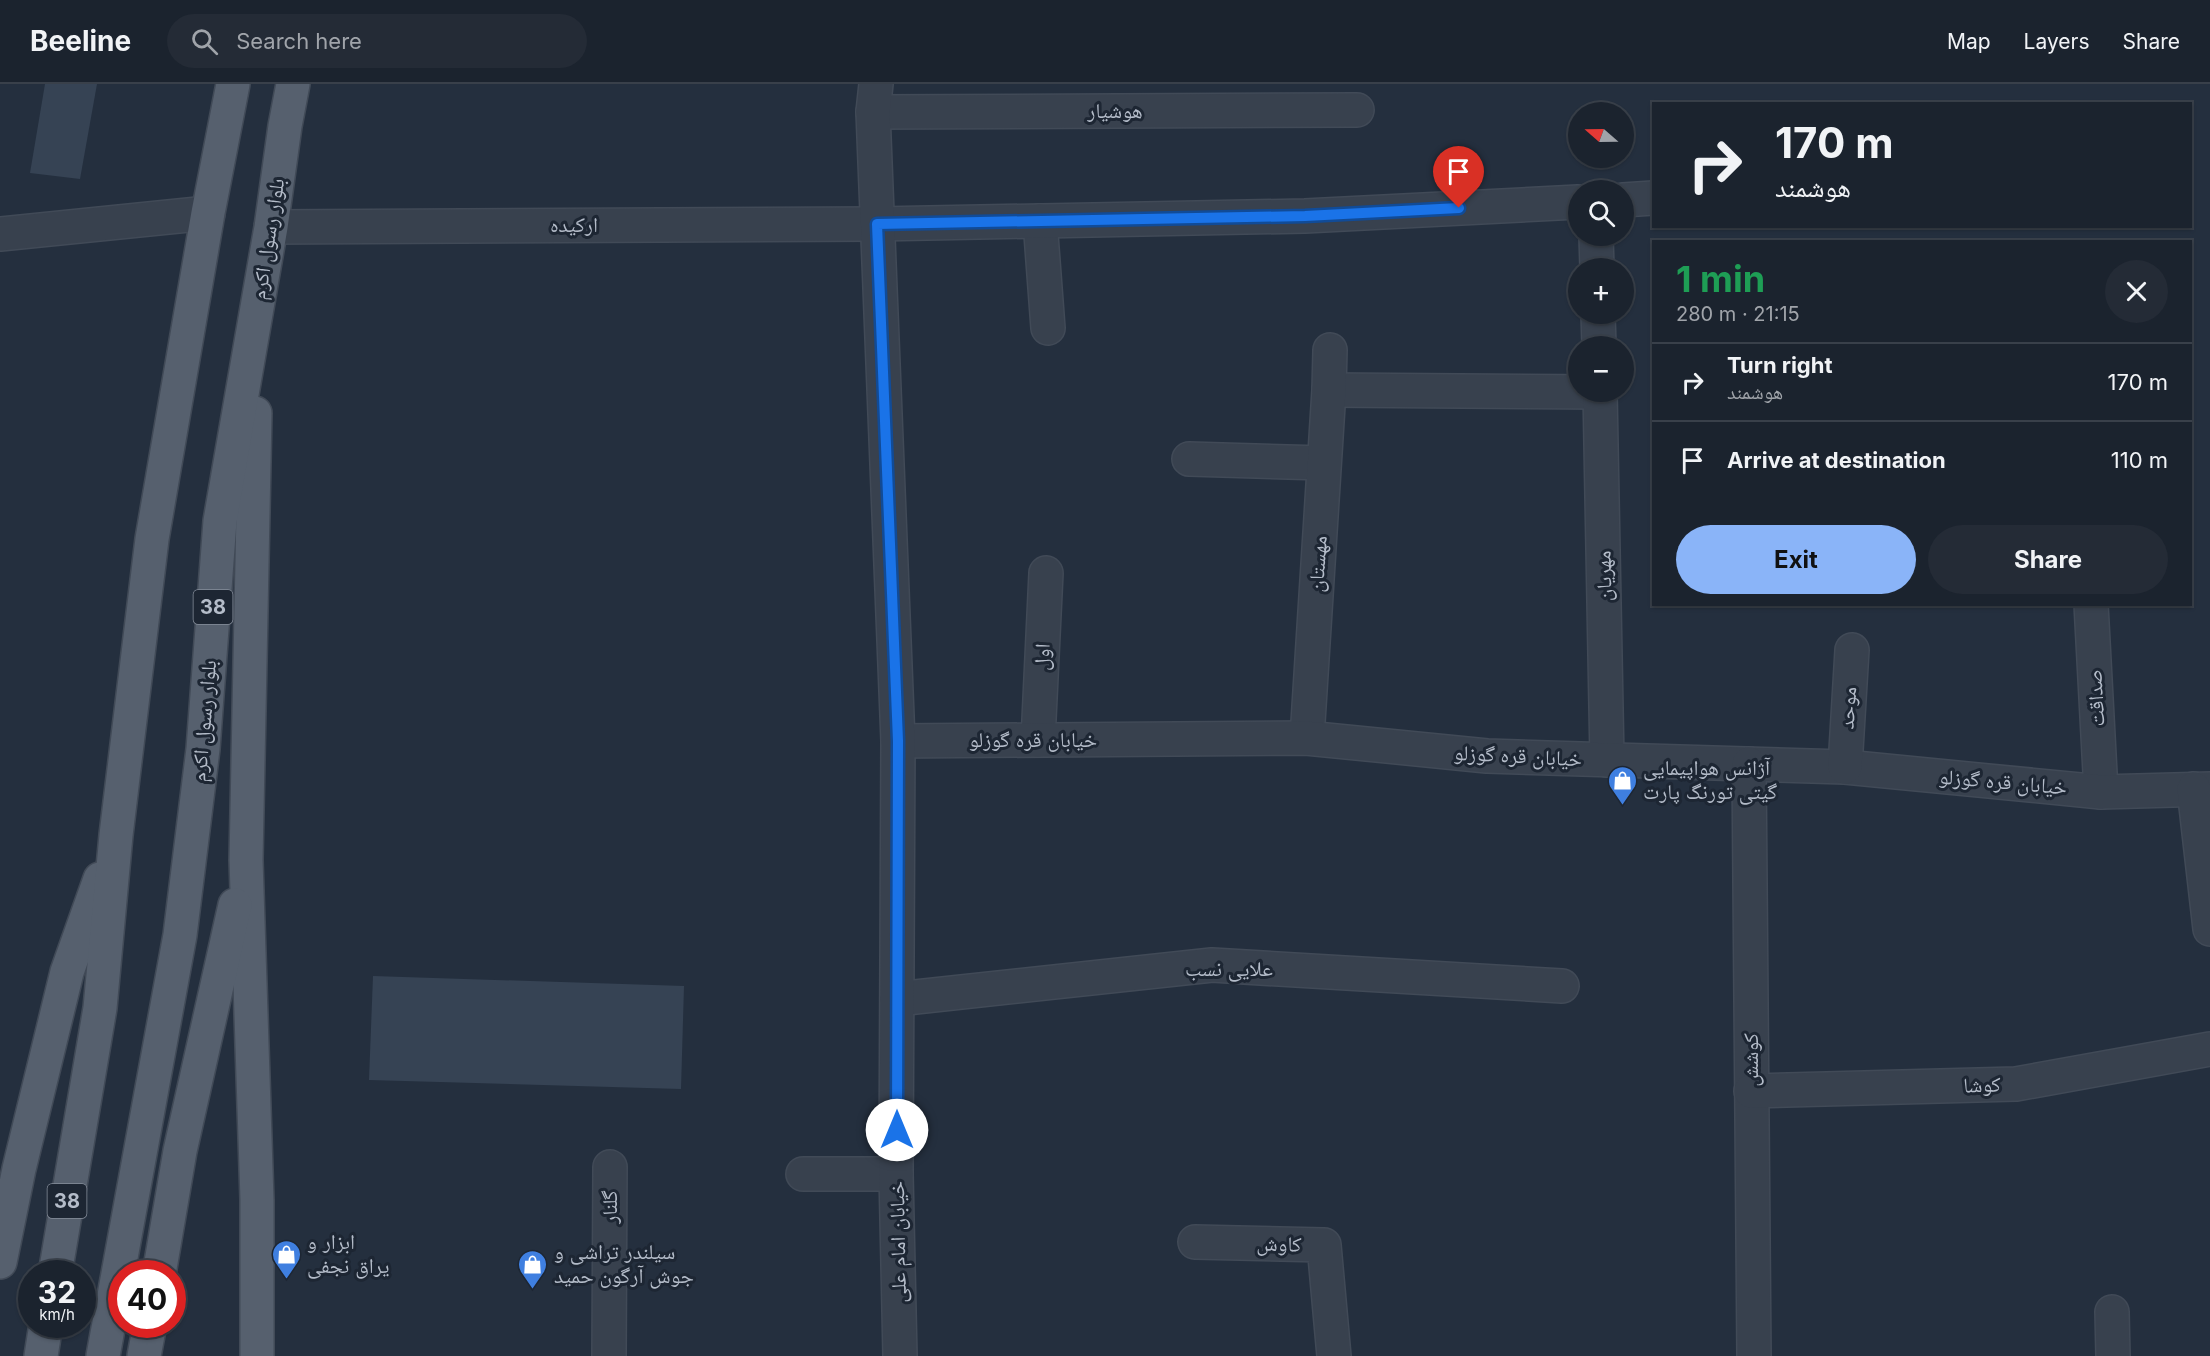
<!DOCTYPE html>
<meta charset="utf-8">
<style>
:root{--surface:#1b232e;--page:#242b36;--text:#f1f3f6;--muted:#a0a4aa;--line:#39404a;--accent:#8ab4f8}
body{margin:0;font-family:Inter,"Noto Naskh Arabic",sans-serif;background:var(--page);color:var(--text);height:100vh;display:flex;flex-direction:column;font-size:22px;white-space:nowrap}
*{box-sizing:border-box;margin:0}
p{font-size:20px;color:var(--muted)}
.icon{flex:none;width:33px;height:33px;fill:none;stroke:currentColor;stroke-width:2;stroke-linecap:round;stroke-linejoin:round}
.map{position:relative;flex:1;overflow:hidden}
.panel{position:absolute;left:1652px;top:156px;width:540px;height:366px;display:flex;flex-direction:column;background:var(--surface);border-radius:0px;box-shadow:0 2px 4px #0004,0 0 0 2px var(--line)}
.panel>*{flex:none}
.top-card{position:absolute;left:1652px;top:18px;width:540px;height:126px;border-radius:0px;box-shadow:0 2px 4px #0004,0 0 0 2px var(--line);background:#1b232e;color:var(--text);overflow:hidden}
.needle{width:39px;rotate:290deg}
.tools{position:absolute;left:1568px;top:18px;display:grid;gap:12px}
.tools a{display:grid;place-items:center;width:66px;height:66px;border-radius:50%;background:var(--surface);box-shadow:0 2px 4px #0004,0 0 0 2px var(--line);font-size:30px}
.speed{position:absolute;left:18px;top:1176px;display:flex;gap:12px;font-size:30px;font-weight:700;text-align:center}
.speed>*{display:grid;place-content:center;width:78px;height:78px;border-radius:50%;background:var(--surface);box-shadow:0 2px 4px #0004,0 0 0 2px var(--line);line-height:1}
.speed small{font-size:15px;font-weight:400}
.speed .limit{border:9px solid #d22;background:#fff;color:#111}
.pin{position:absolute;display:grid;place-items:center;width:51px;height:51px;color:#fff;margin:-62px -26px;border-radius:50% 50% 50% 0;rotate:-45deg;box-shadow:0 0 6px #0007}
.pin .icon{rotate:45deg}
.me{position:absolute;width:66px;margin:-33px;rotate:0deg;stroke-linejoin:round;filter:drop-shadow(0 0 4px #0008)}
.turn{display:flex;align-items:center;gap:21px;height:126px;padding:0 24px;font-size:27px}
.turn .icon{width:78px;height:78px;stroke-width:2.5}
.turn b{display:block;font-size:42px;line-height:51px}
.round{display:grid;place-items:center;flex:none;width:63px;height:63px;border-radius:32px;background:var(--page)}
.head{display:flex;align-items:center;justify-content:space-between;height:102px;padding:0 24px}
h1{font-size:36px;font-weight:700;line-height:45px;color:#1e9e55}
.primary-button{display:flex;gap:12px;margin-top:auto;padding:12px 24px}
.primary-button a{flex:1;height:69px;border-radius:36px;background:var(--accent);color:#111;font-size:24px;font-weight:700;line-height:69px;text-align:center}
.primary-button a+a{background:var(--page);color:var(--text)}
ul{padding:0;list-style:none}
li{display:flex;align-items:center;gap:18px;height:78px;padding:0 24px;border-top:2px solid var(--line)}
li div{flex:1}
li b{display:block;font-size:22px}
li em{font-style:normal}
header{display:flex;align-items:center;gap:36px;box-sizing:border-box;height:84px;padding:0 30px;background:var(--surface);border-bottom:2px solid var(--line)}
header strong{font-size:28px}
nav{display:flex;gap:33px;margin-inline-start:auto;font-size:21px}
.search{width:420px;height:54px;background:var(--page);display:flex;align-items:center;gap:15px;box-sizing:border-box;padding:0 21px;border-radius:33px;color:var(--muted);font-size:22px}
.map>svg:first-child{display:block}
.building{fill:#364354}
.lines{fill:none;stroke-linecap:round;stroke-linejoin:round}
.minor-casing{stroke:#414a57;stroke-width:36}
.tertiary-casing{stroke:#414a57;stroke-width:36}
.primary-casing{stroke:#414a57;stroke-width:36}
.minor{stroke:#38414e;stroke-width:33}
.tertiary{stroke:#38414e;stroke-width:33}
.primary{stroke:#56606e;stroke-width:33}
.route-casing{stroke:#114b97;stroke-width:15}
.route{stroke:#1a73e8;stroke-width:10}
.labels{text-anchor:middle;stroke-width:6;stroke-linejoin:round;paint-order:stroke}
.shield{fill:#1d2633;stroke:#878f9c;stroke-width:1.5}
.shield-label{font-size:20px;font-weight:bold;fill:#b4bcc9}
.street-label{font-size:21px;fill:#b4bcc9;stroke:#1d2633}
.poi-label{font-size:21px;fill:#b4bcc9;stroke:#1d2633;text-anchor:start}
</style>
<header>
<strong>Beeline</strong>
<div class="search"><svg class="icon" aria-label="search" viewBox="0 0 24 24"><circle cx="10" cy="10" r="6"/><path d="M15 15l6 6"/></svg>Search here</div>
<nav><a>Map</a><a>Layers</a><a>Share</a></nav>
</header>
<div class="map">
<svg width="2210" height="1272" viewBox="0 0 2210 1272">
<rect width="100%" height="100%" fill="#242f3e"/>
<g class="building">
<path d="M45,0H97L80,95L30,89Z"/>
<path d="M373,892L684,902L681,1005L369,996Z"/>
</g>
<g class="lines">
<defs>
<g id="minor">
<path d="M873,28L1357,26"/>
<path d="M1623,116L1653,114"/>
<path d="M1040,137L1048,244"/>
<path d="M271,143L877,140L1305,132L1578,118"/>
<path d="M0,150L208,129"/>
<path d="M1596,152L1597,184"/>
<path d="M1598,230L1599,262"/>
<path d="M1329,306L1600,308"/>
<path d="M1600,308L1607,676"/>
<path d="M1189,375L1324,379"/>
<path d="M2091,520L2101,708"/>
<path d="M1307,654L1329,306L1330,266"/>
<path d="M1038,656L1046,489"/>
<path d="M898,657L1306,654L1487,672L1845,683L2101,708L2210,705"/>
<path d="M1749,680L1754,1272"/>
<path d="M1845,683L1852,566"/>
<path d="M2194,705L2210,845"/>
<path d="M897,915L1212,881L1562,902"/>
<path d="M1751,1007L2016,1000L2210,965"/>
<path d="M803,1090H896"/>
<path d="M1195,1158L1324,1161L1334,1272"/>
<path d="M2112,1228L2113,1272"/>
<path d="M609,1272L610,1083"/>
</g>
<path id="tertiary" d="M876,0L873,28L898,657L896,1090L900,1272"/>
<g id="primary">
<path d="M255,329L246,776L257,1116V1272"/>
<path d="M0,1178L19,1085L67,888L100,795"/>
<path d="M55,1190L100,924L116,751L152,455L208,129L233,0"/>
<path d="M159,1190L180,1067L235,821"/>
<path d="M41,1272L46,1240"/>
<path d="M103,1272L180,851L203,665L220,437L271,143L285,42L293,0"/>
<path d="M144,1272L150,1240"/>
</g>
</defs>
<use href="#minor" class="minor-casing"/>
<use href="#tertiary" class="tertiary-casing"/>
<use href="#primary" class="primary-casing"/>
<use href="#minor" class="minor"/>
<use href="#tertiary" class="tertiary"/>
<use href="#primary" class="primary"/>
</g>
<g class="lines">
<defs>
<path id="route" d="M897,1046L898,657L877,140L1305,132L1459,124"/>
</defs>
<use href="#route" class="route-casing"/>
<use href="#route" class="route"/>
</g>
<defs>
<symbol id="shop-pin" viewBox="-11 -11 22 30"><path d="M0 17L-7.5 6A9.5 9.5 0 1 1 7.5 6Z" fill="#3f7fe0" stroke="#1d2633"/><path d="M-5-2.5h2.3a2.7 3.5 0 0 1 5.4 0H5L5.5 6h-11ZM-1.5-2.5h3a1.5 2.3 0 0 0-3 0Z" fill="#fff"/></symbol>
</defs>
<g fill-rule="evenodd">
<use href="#shop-pin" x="1606" y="680" width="33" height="45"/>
<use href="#shop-pin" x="270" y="1154" width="33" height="45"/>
<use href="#shop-pin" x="516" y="1164" width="33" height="45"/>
</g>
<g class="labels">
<g class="shield">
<rect x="193.5" y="506" width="39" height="34" rx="4.5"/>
<rect x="47.5" y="1100" width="39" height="34" rx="4.5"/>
</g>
<g class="shield-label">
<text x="213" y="530">38</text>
<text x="67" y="1124">38</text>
</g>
<g class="street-label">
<text x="1115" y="34">هوشیار</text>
<text x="574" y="148">ارکیده</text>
<text transform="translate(268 155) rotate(-81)" y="7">بلوار رسول اکرم</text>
<text transform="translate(1318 480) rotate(-86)" y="7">مهستان</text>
<text transform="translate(1604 492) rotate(-91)" y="7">مهریان</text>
<text transform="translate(1042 573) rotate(-87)" y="7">اول</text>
<text transform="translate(2096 614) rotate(-93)" y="7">صداقت</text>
<text transform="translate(1848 624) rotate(-86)" y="7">موحد</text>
<text transform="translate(204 637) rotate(-85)" y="7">بلوار رسول اکرم</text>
<text x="1033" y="663">خیابان قره گوزلو</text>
<text transform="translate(1518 672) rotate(3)" y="7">خیابان قره گوزلو</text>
<text transform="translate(2003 698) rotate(5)" y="7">خیابان قره گوزلو</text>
<text x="1229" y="892">علایی نسب</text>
<text transform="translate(1751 976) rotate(-90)" y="7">کوشش</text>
<text transform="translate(1982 1001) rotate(-2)" y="7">کوشا</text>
<text transform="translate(610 1123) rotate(-90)" y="7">گلنار</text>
<text transform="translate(898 1158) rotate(-91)" y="7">خیابان امام علی</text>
<text transform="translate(1279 1160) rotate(2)" y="7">کاوش</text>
</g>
<g class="poi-label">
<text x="1643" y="691">آژانس هواپیمایی<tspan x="1643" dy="24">گیتی تورنگ پارت</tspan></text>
<text x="307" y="1165">ابزار و<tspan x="307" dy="24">یراق نجفی</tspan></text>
<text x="554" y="1175">سیلندر تراشی و<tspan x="554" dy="24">جوش آرگون حمید</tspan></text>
</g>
</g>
</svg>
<div class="tools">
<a><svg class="needle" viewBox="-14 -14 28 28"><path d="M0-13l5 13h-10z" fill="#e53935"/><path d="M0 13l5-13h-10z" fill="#a0a4aa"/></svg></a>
<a><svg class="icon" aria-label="search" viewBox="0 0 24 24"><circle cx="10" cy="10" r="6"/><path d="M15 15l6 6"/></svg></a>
<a>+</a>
<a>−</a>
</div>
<div class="speed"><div>32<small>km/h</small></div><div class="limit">40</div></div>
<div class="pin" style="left:1459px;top:124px;background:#d93025"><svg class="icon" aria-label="arrive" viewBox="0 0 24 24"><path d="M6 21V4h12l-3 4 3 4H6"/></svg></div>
<svg class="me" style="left:897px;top:1046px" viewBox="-20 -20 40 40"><circle r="19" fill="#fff"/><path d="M0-13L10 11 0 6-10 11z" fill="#1a73e8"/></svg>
<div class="top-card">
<div class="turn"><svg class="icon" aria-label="right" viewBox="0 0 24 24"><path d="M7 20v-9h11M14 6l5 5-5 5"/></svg><div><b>170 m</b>هوشمند</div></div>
</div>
<section class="panel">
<div class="head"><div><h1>1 min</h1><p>280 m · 21:15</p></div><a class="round"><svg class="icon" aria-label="close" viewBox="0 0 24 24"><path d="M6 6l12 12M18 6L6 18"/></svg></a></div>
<ul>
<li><svg class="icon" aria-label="right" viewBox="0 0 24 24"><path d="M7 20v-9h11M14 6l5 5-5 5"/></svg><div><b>Turn right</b><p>هوشمند</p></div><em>170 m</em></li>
<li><svg class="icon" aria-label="arrive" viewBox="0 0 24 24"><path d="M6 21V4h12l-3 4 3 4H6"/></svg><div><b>Arrive at destination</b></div><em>110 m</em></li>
</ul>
<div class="primary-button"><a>Exit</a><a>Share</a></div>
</section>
</div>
